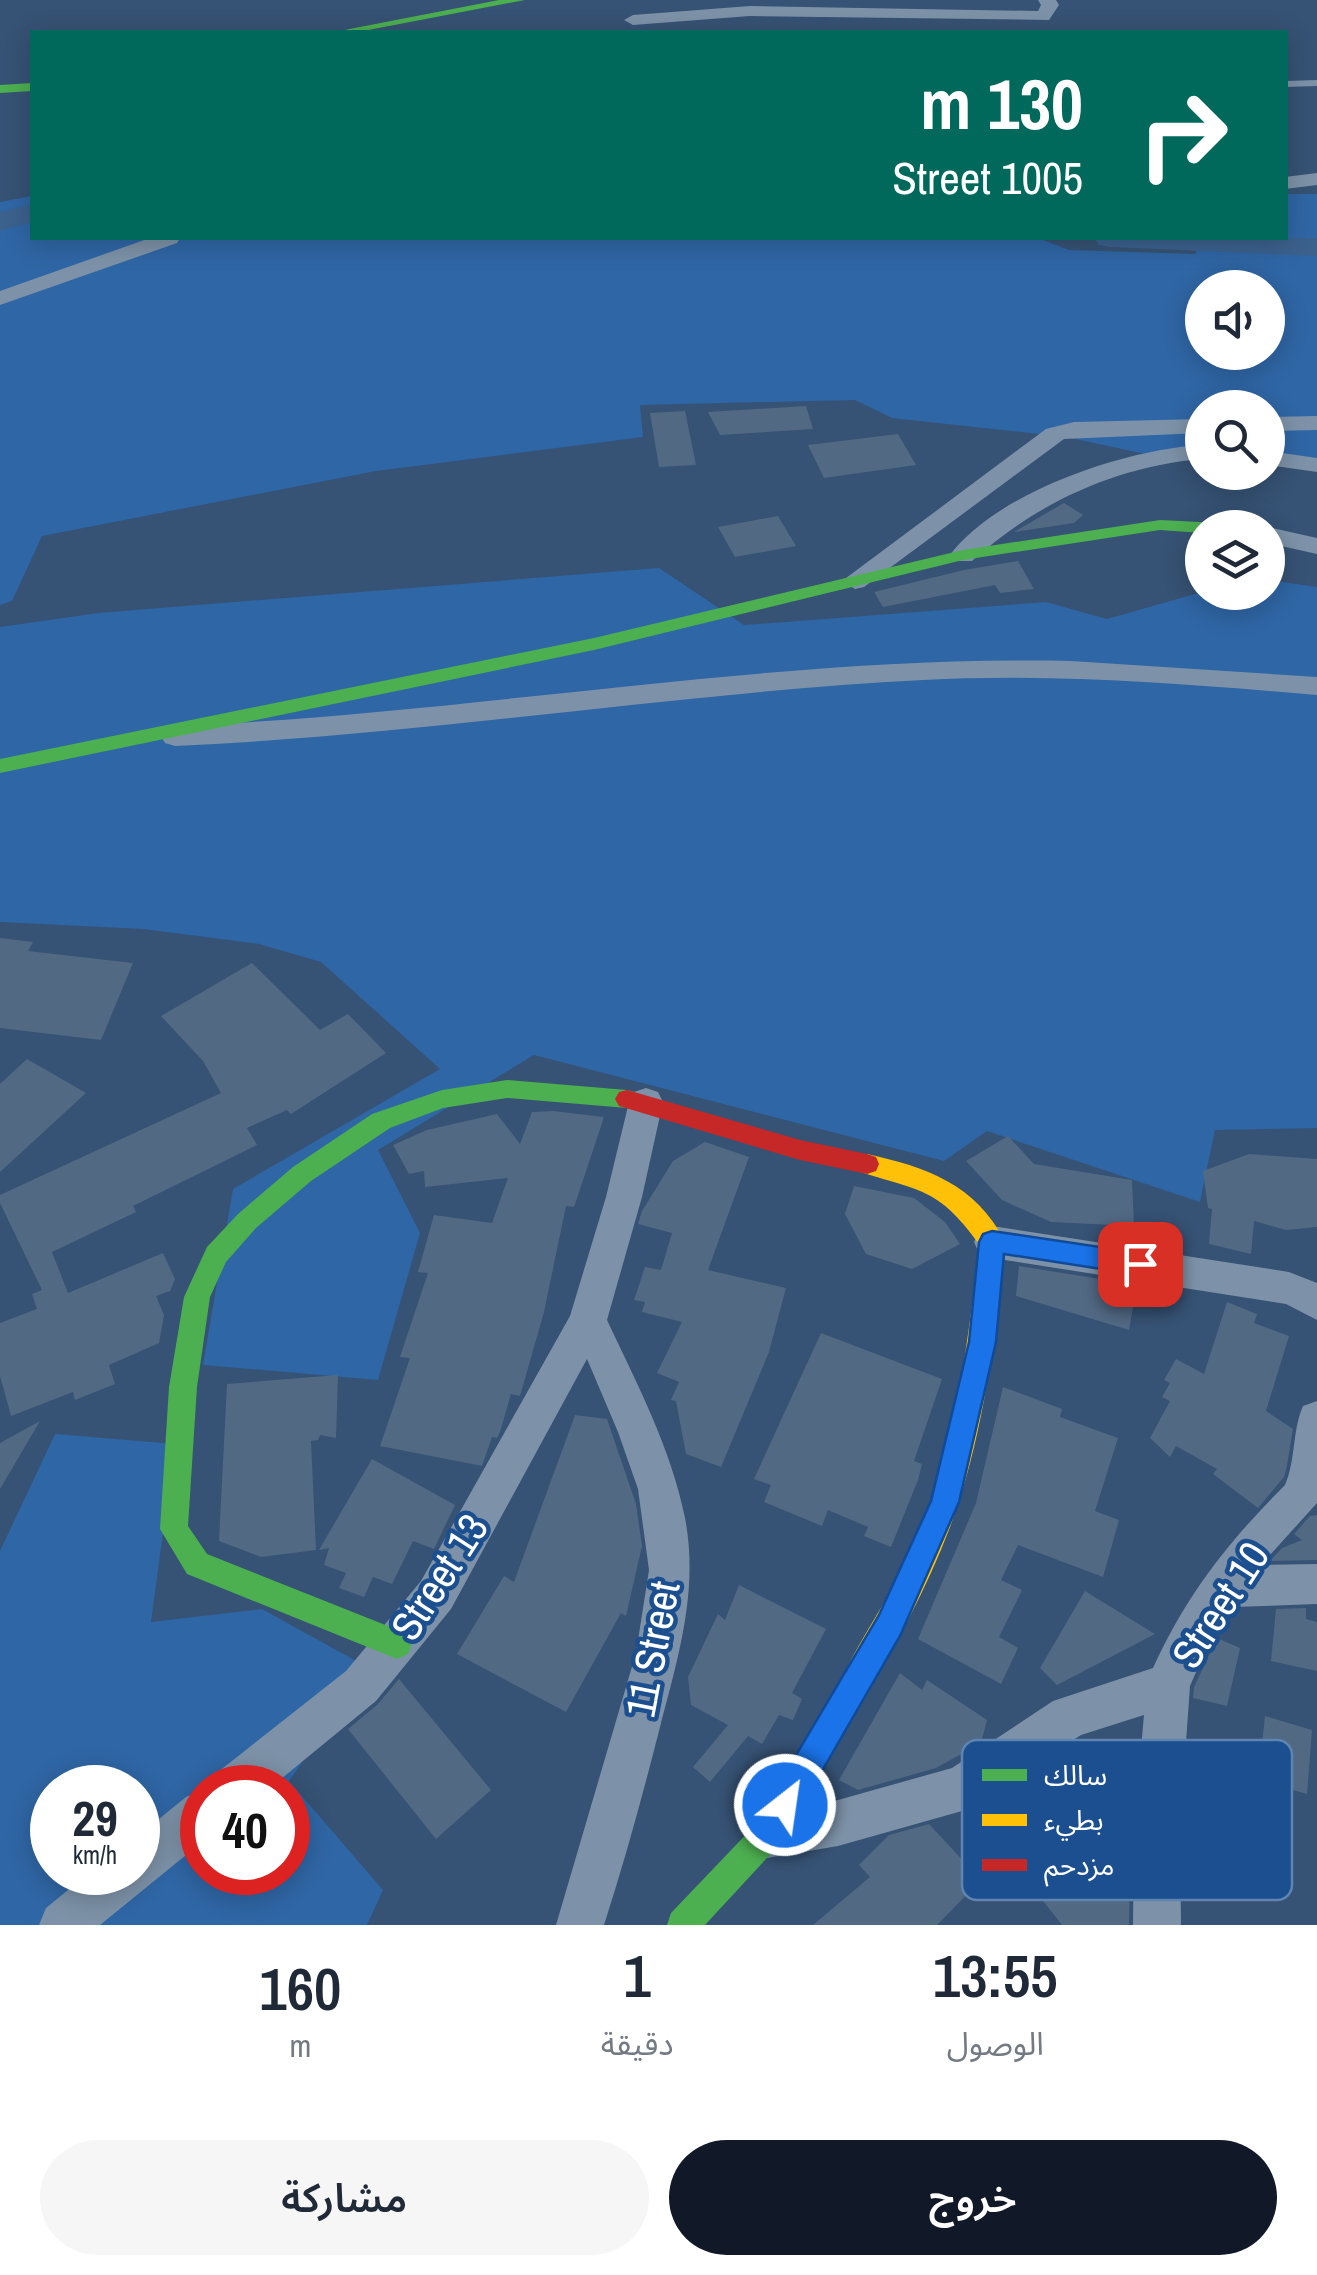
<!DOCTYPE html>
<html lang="ar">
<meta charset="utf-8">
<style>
:root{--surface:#fff;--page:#f6f6f7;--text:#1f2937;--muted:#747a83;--accent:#111827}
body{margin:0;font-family:"Archivo Narrow","Noto Sans Arabic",sans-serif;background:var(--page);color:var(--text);direction:rtl;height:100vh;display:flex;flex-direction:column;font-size:38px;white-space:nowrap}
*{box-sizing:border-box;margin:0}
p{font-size:32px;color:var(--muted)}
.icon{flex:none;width:55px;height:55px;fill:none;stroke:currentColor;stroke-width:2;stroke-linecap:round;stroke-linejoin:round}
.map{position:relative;height:1925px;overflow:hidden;direction:ltr}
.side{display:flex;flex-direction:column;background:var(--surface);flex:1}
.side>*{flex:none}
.banner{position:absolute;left:30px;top:30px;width:1258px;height:210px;border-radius:0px;box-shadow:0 5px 25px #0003;direction:rtl;background:#00695c;color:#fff;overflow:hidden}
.fabs{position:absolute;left:1185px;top:270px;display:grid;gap:20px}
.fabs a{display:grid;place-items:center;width:100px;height:100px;border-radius:50%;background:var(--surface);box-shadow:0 5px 25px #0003;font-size:50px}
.speed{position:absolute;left:30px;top:1765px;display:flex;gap:20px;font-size:50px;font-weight:700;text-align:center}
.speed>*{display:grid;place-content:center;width:130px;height:130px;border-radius:50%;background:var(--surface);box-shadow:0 5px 25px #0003;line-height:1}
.speed small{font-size:25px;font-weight:400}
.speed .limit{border:15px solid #d22;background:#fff;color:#111}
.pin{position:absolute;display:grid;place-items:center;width:85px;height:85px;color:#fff;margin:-42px;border-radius:20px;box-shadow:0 5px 15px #0006}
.me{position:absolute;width:110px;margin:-55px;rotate:30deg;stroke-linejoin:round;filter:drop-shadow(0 0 8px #0008)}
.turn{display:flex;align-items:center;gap:35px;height:210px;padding:0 40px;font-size:45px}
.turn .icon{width:130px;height:130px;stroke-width:2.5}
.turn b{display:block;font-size:70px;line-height:85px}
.eta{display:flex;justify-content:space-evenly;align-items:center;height:170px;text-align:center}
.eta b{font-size:60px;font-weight:600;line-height:70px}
.primary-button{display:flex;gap:20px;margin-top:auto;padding:20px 40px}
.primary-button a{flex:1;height:115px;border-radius:60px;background:var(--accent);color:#fff;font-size:40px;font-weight:600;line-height:115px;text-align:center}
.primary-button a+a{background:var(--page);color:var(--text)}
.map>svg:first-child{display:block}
.green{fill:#2f66a5;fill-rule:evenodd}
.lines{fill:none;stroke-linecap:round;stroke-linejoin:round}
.river{fill:#3b618d;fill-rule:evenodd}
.building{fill:#526984}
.lane{fill:#7d92a8;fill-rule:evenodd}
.street{fill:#7d92a8;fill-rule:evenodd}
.fast{fill:#4caf50;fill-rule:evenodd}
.slow{fill:#ffc107;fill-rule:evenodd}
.jam{fill:#c62828;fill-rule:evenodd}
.route{fill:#1a73e8;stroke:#114b97;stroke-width:2.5}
.labels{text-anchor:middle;stroke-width:9;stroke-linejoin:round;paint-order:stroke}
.near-street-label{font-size:42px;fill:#fff;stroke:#1b4f8f}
.key{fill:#1b4f8f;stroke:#5f84b1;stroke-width:2.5}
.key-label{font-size:28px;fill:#fff}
</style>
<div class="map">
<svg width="1317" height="1925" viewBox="0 0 1317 1925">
<rect width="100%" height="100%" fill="#365274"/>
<g class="green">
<path d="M1285,194H1317V458L1268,452V408H1202V453L1164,458L1066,437L892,418L855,400L640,405L643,437L376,471L42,536L12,601L0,605V202L32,196V238H1038L1069,250L1195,254L1204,238H1285ZM1202,288H1268V352H1202Z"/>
<path d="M659,568L744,625L1046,602L1107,619L1202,592H1268V580L1317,587V1128L1215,1130L1200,1202L987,1131L944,1161L534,1055L378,1150L420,1233L378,1380L203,1365L233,1189L440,1069L321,962L259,944L143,929L0,922V627L98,613Z"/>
<path d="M55,1434L175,1444L151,1622L262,1609L367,1667L289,1781L383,1890L367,1925H0V1551ZM52,1788H138V1872H52ZM202,1788H288V1872H202Z"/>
</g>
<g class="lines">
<g class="river">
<path d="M32,204V222L0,231V212Z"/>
<path d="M1094,238H1317V256L1110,247L1099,245Z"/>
</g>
</g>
<g class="building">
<path d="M806,406L813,429L720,435L708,412Z"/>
<path d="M685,411L696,465L659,467L650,413Z"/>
<path d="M898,434L916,465L824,478L808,445Z"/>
<path d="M1064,503L1083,515L1074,523L1014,532Z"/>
<path d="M778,516L796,546L735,557L718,527Z"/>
<path d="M1018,561L1034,589L1000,593L995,585L883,607L874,592L964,570Z"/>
<path d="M0,938L33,942L28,951L133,963L101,1040L0,1028Z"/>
<path d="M252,963L320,1030L348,1014L386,1053L291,1114L287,1110L247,1128L257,1145L133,1206L136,1212L52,1252L68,1293L163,1253L175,1279L170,1291L156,1296L164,1315L159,1343L109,1365L115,1384L75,1400L73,1392L11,1416L0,1376V1323L37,1309L32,1294L42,1290L0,1203V1195L221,1093L203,1061L161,1016Z"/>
<path d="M27,1059L86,1093L0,1172V1084Z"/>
<path d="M553,1111L604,1117L574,1207L566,1206L544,1312L520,1396L511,1394L500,1432L497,1438L492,1437L482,1466L380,1446L410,1358L400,1357L428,1273L418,1272L434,1215L492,1223L508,1178L425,1187L424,1171L409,1174L393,1145L427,1130L497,1114L520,1144L532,1112Z"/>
<path d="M1008,1136L1034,1164L1132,1180L1134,1226L1051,1222L1002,1200L966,1161Z"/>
<path d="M705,1142L749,1157L708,1270L786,1288L769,1352L721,1467L686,1454L676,1401L671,1400L679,1382L657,1373L682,1322L642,1312L645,1302L634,1300L645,1267L661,1270L672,1233L638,1224L642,1211L673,1161Z"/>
<path d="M1249,1154L1317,1159V1227L1286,1230L1254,1221L1251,1254L1209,1244L1212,1209L1208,1208L1203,1171Z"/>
<path d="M854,1186L914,1198L945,1222L960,1244L912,1269L866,1254L845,1214Z"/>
<path d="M1019,1266L1137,1285L1129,1330L1016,1296Z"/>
<path d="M1227,1302L1257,1314L1254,1323L1289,1336L1266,1411L1293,1429L1287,1465L1284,1477L1258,1508L1213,1474L1217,1469L1176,1446L1170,1457L1150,1438L1170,1401L1162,1397L1170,1383L1164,1380L1176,1359L1204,1374Z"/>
<path d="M821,1333L942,1379L914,1461L922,1464L918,1480L891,1547L864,1536L868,1527L828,1510L822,1526L764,1502L771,1485L754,1479Z"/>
<path d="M338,1375L336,1438L320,1435L318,1440L311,1441L316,1550L261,1557L219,1541L227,1384Z"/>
<path d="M1003,1387L1062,1409L1060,1417L1118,1438L1095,1511L1119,1520L1103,1577L1018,1545L1001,1580L1022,1590L999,1637L1018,1648L1001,1684L918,1639L976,1503Z"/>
<path d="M575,1415L607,1419L636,1504L642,1546L626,1616L621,1613L566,1712L457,1654L504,1576L514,1582Z"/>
<path d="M40,1421L0,1489V1443Z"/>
<path d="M372,1459L455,1505L434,1549L413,1541L392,1584L373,1577L364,1597L339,1588L346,1573L324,1565L329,1548L319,1550Z"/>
<path d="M1317,1515V1560L1270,1561L1282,1548L1302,1540L1294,1534L1310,1516Z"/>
<path d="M739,1585L826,1629L792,1693L802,1699L793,1720L779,1715L762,1744L748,1736L710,1782L693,1767L728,1725L691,1705L688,1677L718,1614L725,1620Z"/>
<path d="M1085,1591L1155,1634L1057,1685L1040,1668Z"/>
<path d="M1306,1608V1619L1317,1622V1671L1271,1661L1276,1609Z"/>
<path d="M1217,1638L1240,1648L1227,1706L1193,1698L1194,1687Z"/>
<path d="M900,1673L922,1690L927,1680L987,1720L981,1743L936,1768L858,1790L839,1780Z"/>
<path d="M399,1679L491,1790L436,1839L348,1729L378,1704Z"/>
<path d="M1265,1716L1312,1730L1307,1794L1258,1780Z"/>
<path d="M1043,1764L1059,1782L1075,1770L1122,1822L1101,1844L1130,1871L1129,1925H1062L972,1811Z"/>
<path d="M929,1824L981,1880L937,1925H813L870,1877L859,1865L889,1835Z"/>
</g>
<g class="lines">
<path class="lane" d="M1317,80V86L1285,87V81Z"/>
<g class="street">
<path d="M1038,0H1056L1059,5L1049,20L750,16L633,25L624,20L633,15L750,6L1038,11L1041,5Z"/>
<path d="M1317,173V185L1285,189V177Z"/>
<path d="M150,238H180L177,243L0,305V291Z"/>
<path d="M1317,416V430L1268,431V417Z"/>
<path d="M1202,419V433L1064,439L864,587L855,589L842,581L1046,429L1074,422Z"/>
<path d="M1202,445V459C1117,466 1036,503 972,561H954L950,555C997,492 1126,449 1202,445Z"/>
<path d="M1268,451L1317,458V472L1268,465Z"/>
<path d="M1268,527L1317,538V554L1268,543Z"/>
<path d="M1071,661L1317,677V695C1186,684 1055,673 923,680C673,693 425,735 175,746L165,743L161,736L165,729L175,726C474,714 771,655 1071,661Z"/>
<path d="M646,1088L658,1092L663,1102L642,1197L607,1320C637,1384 671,1448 685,1518C699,1590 678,1658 660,1727C643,1794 625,1860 604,1925H556L636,1653L649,1570L638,1489L618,1432L587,1359L451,1609L376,1701L270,1788H212L218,1772L346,1671L421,1581L570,1316L606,1197L629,1102L634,1092Z"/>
<path d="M992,1226L1289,1272L1317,1283V1320L1286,1304L992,1258L979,1253L974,1242L979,1231Z"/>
<path d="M1317,1401V1503L1261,1565L1317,1564V1604L1234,1607L1207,1647L1190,1686L1180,1827L1181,1925H1133L1134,1827L1144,1715L1081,1735L962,1811L838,1846L767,1858L751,1851L744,1835L751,1819L767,1812L838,1800L952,1768L1053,1701L1153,1668C1187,1594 1228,1542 1285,1485C1296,1460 1292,1431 1303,1406Z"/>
<path d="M202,1790V1842L100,1925H39L46,1908L90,1872H138V1836L186,1797Z"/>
</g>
<g class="fast">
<path d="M499,0H525L358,32H334Z"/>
<path d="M32,83V91L0,93V85Z"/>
<path d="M1160,520L1219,523L1228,528H1202V533L1160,530L963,560L594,650L0,773V759L594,638L963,550Z"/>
<path d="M507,1080L627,1090L635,1092L639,1099L635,1106L627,1108L507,1098L443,1108L390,1128L311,1181L256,1228L226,1262L210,1297L197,1387L188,1526L207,1554L408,1634L412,1644L408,1654L397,1659L187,1574L160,1529L169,1387L184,1297L207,1247L238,1214L293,1167L372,1114L442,1090Z"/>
<path d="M850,1679L861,1683L865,1694L861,1705L778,1846L705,1925H667L671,1913L756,1824L839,1683Z"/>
</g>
<path class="slow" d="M867,1154C926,1167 976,1184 1005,1242C995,1338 984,1436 950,1527C927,1589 894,1647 861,1705L850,1709L839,1705L835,1694C856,1642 892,1597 914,1544C955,1450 968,1345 979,1244C937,1186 920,1192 858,1171L855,1164L858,1157Z"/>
<path class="jam" d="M627,1090L800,1140L867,1154L876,1157L879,1164L876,1171L867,1174L800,1160L619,1106L615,1099L619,1092Z"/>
</g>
<path class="route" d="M992,1231L1140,1253L1149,1256L1153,1264L1149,1272L1140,1275L1004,1254L996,1342L959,1502L900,1636L796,1816L785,1821L773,1816L769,1805L773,1794L879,1615L931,1501L969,1342L979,1242L983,1234Z"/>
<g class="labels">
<g class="near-street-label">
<text transform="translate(439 1577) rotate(-57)" y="15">Street 13</text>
<text transform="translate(1220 1605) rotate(-57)" y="15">Street 10</text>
<text transform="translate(652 1649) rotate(-79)" y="15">11 Street</text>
</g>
</g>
<rect x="962" y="1740" width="330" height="160" rx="15" class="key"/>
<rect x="982" y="1769" width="45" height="12" fill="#4caf50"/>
<rect x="982" y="1814" width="45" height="12" fill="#ffc107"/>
<rect x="982" y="1859" width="45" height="12" fill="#c62828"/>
<g class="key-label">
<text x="1044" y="1785">سالك</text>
<text x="1044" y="1830">بطيء</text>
<text x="1044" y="1875">مزدحم</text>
</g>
</svg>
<div class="fabs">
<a><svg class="icon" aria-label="sound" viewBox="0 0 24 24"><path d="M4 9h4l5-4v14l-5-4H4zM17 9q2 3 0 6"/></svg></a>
<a><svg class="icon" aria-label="search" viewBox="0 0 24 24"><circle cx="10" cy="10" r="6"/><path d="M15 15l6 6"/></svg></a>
<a><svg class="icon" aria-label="layers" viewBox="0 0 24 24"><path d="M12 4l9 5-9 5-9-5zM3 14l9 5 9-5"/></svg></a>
</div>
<div class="speed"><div>29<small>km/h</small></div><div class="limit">40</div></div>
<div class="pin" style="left:1140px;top:1264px;background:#d93025"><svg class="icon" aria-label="arrive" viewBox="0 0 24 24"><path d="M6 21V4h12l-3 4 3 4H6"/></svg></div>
<svg class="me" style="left:785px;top:1805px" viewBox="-20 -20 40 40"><circle r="17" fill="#1a73e8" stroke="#fff" stroke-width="3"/><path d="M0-11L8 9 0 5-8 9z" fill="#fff"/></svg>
<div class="banner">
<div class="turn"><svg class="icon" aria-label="right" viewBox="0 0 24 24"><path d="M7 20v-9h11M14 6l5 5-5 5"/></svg><div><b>130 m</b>Street 1005</div></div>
</div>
</div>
<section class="side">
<div class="eta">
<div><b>13:55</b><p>الوصول</p></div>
<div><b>1</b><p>دقيقة</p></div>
<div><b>160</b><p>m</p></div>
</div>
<div class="primary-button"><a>خروج</a><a>مشاركة</a></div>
</section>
